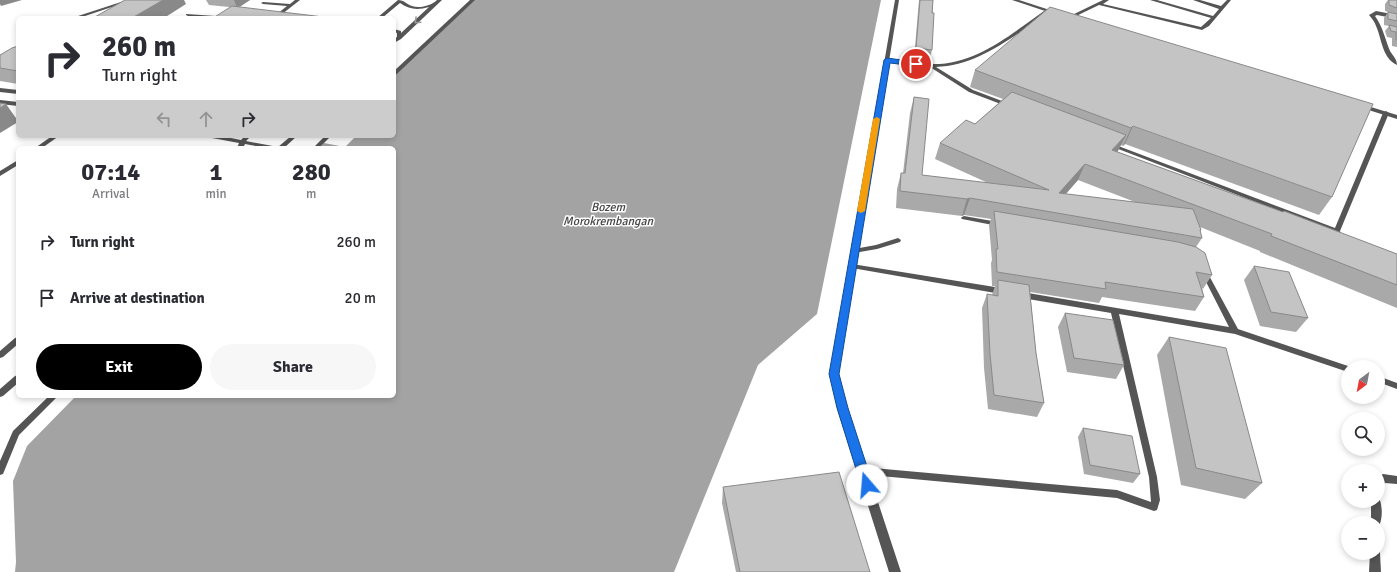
<!DOCTYPE html>
<meta charset="utf-8">
<style>
:root{--surface:#fff;--page:#f7f7f7;--text:#2b2b33;--muted:#7c7c81;--accent:#000}
body{margin:0;font-family:Signika,sans-serif;background:var(--page);color:var(--text);height:100vh;display:flex;flex-direction:column;font-size:15px;white-space:nowrap}
*{box-sizing:border-box;margin:0}
p{font-size:13px;color:var(--muted)}
.icon{flex:none;width:22px;height:22px;fill:none;stroke:currentColor;stroke-width:2;stroke-linecap:round;stroke-linejoin:round}
.map{position:relative;flex:1;overflow:hidden}
.drawer{position:absolute;left:16px;top:146px;width:380px;height:252px;display:flex;flex-direction:column;background:var(--surface);border-radius:6px;box-shadow:0 2px 6px #0003}
.drawer>*{flex:none}
.hud{position:absolute;left:16px;top:16px;width:380px;height:122px;border-radius:6px;box-shadow:0 2px 6px #0003;background:#fff;color:var(--text);overflow:hidden}
.needle{width:26px;rotate:212deg}
.controls{position:absolute;left:1341px;top:360px;display:grid;gap:8px}
.controls a{display:grid;place-items:center;width:44px;height:44px;border-radius:50%;background:var(--surface);box-shadow:0 2px 6px #0003;font-size:20px}
.pin{position:absolute;display:grid;place-items:center;width:34px;height:34px;color:#fff;margin:-17px;border:2px solid #fff;border-radius:50%;box-shadow:0 1px 4px #0007}
.me{position:absolute;width:44px;margin:-22px;rotate:342deg;stroke-linejoin:round;filter:drop-shadow(0 0 3px #0008)}
.turn{display:flex;align-items:center;gap:14px;height:84px;padding:0 20px;font-size:18px}
.turn .icon{width:52px;height:52px;stroke-width:2.5}
.turn b{display:block;font-size:28px;line-height:34px}
.lanes{display:flex;align-items:center;height:38px;padding:0 20px;background:#0003;justify-content:center;gap:20px;direction:ltr}
.lanes .off{opacity:.35}
.eta{display:flex;justify-content:space-evenly;align-items:center;height:68px;text-align:center}
.eta b{font-size:24px;font-weight:700;line-height:28px}
.action{display:flex;gap:8px;margin-top:auto;padding:8px 20px}
.action a{flex:1;height:46px;border-radius:24px;background:var(--accent);color:#fff;font-size:16px;font-weight:700;line-height:46px;text-align:center}
.action a+a{background:var(--page);color:var(--text)}
ul{padding:0;list-style:none}
li{display:flex;align-items:center;gap:12px;height:56px;padding:0 20px}
li div{flex:1}
li b{display:block;font-size:15px}
li em{font-style:normal}
.map>svg:first-child{display:block}
.water{fill:#a3a3a3}
.lines{fill:none;stroke-linecap:round;stroke-linejoin:round}
.lane{fill:#555;fill-rule:evenodd}
.street{fill:#555;fill-rule:evenodd}
.wall{fill:#a9a9a9;fill-rule:evenodd}
.shaded-wall{fill:#898989}
.building{fill:#c4c4c4;stroke:#898989}
.oneway{stroke:#999}
.route{fill:#1a73e8;stroke:#114b97}
.slow{fill:#f59e0b}
.labels{text-anchor:middle;stroke-width:3;stroke-linejoin:round;paint-order:stroke}
.water-label{font-size:12px;font-style:italic;fill:#444;stroke:#fff}
</style>
<div class="map">
<svg width="1397" height="572" viewBox="0 0 1397 572">
<rect width="100%" height="100%" fill="#fff"/>
<path class="water" d="M474,0H881L817,314L758,365L674,572H15L16,562L13,481L27,446L76,396H394V148H319L324,143L345,147L356,136H394V77Z"/>
<g class="lines">
<g class="lane">
<path d="M127,0H133L79,18H72Z"/>
<path d="M295,0H300L277,18H272L287,6L263,4L261,3L263,2L290,4Z"/>
<path d="M398,0C404,0 406,4 412,6C420,9 432,5 437,0H442L401,39L394,43V39L397,37V33L394,32V29L401,31V33L429,7C418,10 410,10 400,3L382,18H377Z"/>
<path d="M470,0H475L396,75L394,76V71Z"/>
<path d="M1103,0H1109L1103,4L1201,27L1211,18L1150,0H1157L1213,16L1219,9L1193,0H1200L1221,6L1227,0H1231L1209,26L1202,30L1099,5L1072,18L1068,17Z"/>
<path d="M1044,11L1048,12C1042,18 1033,23 1026,28C999,47 970,66 936,67L973,90L1010,104V106H1006L969,92L930,67L887,61L885,60L887,59C901,61 915,64 930,64C974,66 1010,35 1044,11Z"/>
<path d="M186,14L231,17L233,18L188,16L186,15Z"/>
<path d="M0,88L18,90V94L0,92Z"/>
<path d="M0,100L18,102V106L0,104Z"/>
<path d="M1386,111L1389,113L1340,231L1341,234L1338,236H1336L1334,232L1108,145L1111,143L1113,144L1335,228L1383,113Z"/>
<path d="M52,136H59L42,148H35Z"/>
<path d="M209,136H221L241,140L245,136H251L246,141L278,147L291,136H297L284,148H267L245,144L243,148H237L239,143L212,138Z"/>
<path d="M325,136H331L319,148H313Z"/>
<path d="M18,160V165L0,176V171Z"/>
<path d="M964,216L998,222L1001,224L998,226L962,219L961,218L962,217Z"/>
<path d="M898,238L901,240L900,242L877,249L854,253L851,251L854,249L876,245Z"/>
<path d="M850,264H852L1001,288L1005,291L1001,294L852,268H850L849,266Z"/>
<path d="M1202,270H1206L1238,329L1351,367H1348V372L1235,334L1119,314L1157,477L1160,500L1157,510L1154,511L1117,498L859,474L858,471L859,468L862,467L1117,490L1151,502L1149,477L1111,313L1022,298L1018,295L1022,292L1229,327L1201,272Z"/>
<path d="M18,337V344L3,357L0,358V351L15,338Z"/>
<path d="M18,375V383L3,396L0,397V389L15,376Z"/>
<path d="M1378,376L1397,383V389L1378,382Z"/>
<path d="M49,396H58L19,435L3,474L0,475V461L13,431Z"/>
</g>
<g class="street">
<path d="M895,0H899L838,374L847,408L901,572H889L837,408L830,374Z"/>
<path d="M1012,0H1019L1059,13L1054,14Z"/>
<path d="M1376,11L1397,15V19L1377,15L1375,16C1383,27 1385,39 1390,51C1393,56 1397,59 1397,65C1382,58 1382,39 1376,26C1375,22 1372,19 1369,15Z"/>
<path d="M1361,104L1397,115V119L1359,107L1358,106Z"/>
<path d="M1383,474L1397,476V484L1385,483L1382,487L1378,488V477Z"/>
<path d="M1378,497C1383,502 1383,522 1378,527V523H1371V501H1378Z"/>
<path d="M1378,549L1380,553L1381,572H1369L1370,553H1378Z"/>
</g>
</g>
<g class="wall">
<path d="M206,0H250L240,7H229L209,5Z"/>
<path d="M919,0H933L932,50L929,61L914,59Z"/>
<path d="M1388,0H1397V47L1392,46V38L1387,37L1385,31L1389,26L1384,25V18L1388,12L1385,11V4Z"/>
<path d="M18,46V84L0,81V55Z"/>
<path d="M975,70L1332,197L1319,215L1125,144L1123,146L1121,145L1117,152L1397,254V308L1260,252V251L1200,227L1201,230L1200,232L1202,238L1196,247L1212,275L1203,289L1202,288L1204,297L1195,311L1102,297L1099,303L1030,292L1036,353L1044,403L1037,417L988,409L984,368L982,308L987,294L992,295L995,286H992L991,263L992,260L989,225L991,219L964,215L962,216L896,208L897,189L901,173H903L910,113L914,97L922,175L988,183L935,159L940,143L975,124L1003,99L970,87ZM1078,180L1135,202L1066,194Z"/>
<path d="M342,136H353L351,138Z"/>
<path d="M1254,266L1308,318L1296,332L1260,326L1244,280Z"/>
<path d="M1065,313L1124,365L1116,379L1067,372L1058,327Z"/>
<path d="M1169,337L1262,483L1245,499L1181,485L1157,355Z"/>
<path d="M1083,428L1140,474L1133,483L1084,474L1078,437Z"/>
<path d="M723,487L870,572H736L722,503Z"/>
</g>
<g class="shaded-wall">
<path d="M0,0H22L1,6L0,4Z"/>
<path d="M163,0H184L186,4L164,18H132Z"/>
<path d="M234,0H250L237,8Z"/>
<path d="M6,104L18,121V122L0,133V108Z"/>
<path d="M1133,126L1125,144L1123,146L1131,128Z"/>
<path d="M1126,135L1118,151L1105,167L1112,150Z"/>
<path d="M1085,164L1078,180L1052,209L1059,193Z"/>
<path d="M970,198L964,215L962,216L967,199Z"/>
</g>
<g class="building">
<path d="M125,0H163L132,18H93Z"/>
<path d="M920,0H933L932,13H934L932,50L916,48Z"/>
<path d="M1389,0H1397V8L1389,5Z"/>
<path d="M232,6L332,18H213Z"/>
<path d="M1050,7L1373,104L1332,197L1133,126L1131,128L975,70Z"/>
<path d="M1388,12L1397,14V21L1388,19Z"/>
<path d="M1389,25L1397,27V40H1396V32L1391,31Z"/>
<path d="M18,46V71L0,68V55L12,48Z"/>
<path d="M1012,92L1126,135L1112,150L1283,212L1284,211L1397,254V285L1271,236L1272,234L1085,164L1059,193L1193,209L1201,230H1200L1202,238L970,198L967,199L900,191L901,173H905L914,97L929,99L922,175L1049,190L940,143L966,120L975,124Z"/>
<path d="M0,103L6,104L0,108Z"/>
<path d="M994,211L1178,242L1196,247L1205,253L1212,275L1196,272L1204,297L1105,282L1106,289L997,272L996,249H998Z"/>
<path d="M1254,266L1289,272L1308,318L1271,312Z"/>
<path d="M998,280L1029,285L1036,353L1044,403L994,395L990,354L987,294L998,296Z"/>
<path d="M1065,313L1113,320L1124,365L1074,358Z"/>
<path d="M1169,337L1226,348L1262,483L1196,468Z"/>
<path d="M1083,428L1132,436L1140,474L1090,465Z"/>
<path d="M839,472L870,572H740L723,487Z"/>
</g>
<defs><path id="oneway-chevron" d="M-2-3.5L2.5 0L-2 3.5" fill="none" stroke-width="1.6" stroke-linecap="round" stroke-linejoin="round"/></defs>
<use class="oneway" href="#oneway-chevron" transform="translate(417 21) rotate(137)"/>
<path class="route" d="M887,58L916,62L920,64L916,66L890,63L839,374L848,408L873,485L871,489L867,491L863,489L861,485L837,408L829,374L884,60Z"/>
<path class="slow" d="M877,117L880,119L865,211L861,213L857,211L873,119Z"/>
<g class="labels">
<g class="water-label">
<text x="608" y="211">Bozem<tspan x="608" dy="14">Morokrembangan</tspan></text>
</g>
</g>
</svg>
<div class="controls">
<a><svg class="needle" viewBox="-14 -14 28 28"><path d="M0-13l5 13h-10z" fill="#e53935"/><path d="M0 13l5-13h-10z" fill="#7c7c81"/></svg></a>
<a><svg class="icon" aria-label="search" viewBox="0 0 24 24"><circle cx="10" cy="10" r="6"/><path d="M15 15l6 6"/></svg></a>
<a>+</a>
<a>−</a>
</div>
<div class="pin" style="left:916px;top:64px;background:#d93025"><svg class="icon" aria-label="arrive" viewBox="0 0 24 24"><path d="M6 21V4h12l-3 4 3 4H6"/></svg></div>
<svg class="me" style="left:867px;top:485px" viewBox="-20 -20 40 40"><circle r="19" fill="#fff"/><path d="M0-13L10 11 0 6-10 11z" fill="#1a73e8"/></svg>
<div class="hud">
<div class="turn"><svg class="icon" aria-label="right" viewBox="0 0 24 24"><path d="M7 20v-9h11M14 6l5 5-5 5"/></svg><div><b>260 m</b>Turn right</div></div>
<div class="lanes"><svg class="icon off" aria-label="left" viewBox="0 0 24 24"><path d="M17 20v-9H6M10 6l-5 5 5 5"/></svg><svg class="icon off" aria-label="ahead" viewBox="0 0 24 24"><path d="M12 20V5M6 11l6-6 6 6"/></svg><svg class="icon" aria-label="right" viewBox="0 0 24 24"><path d="M7 20v-9h11M14 6l5 5-5 5"/></svg></div>
</div>
<section class="drawer">
<div class="eta">
<div><b>07:14</b><p>Arrival</p></div>
<div><b>1</b><p>min</p></div>
<div><b>280</b><p>m</p></div>
</div>
<ul>
<li><svg class="icon" aria-label="right" viewBox="0 0 24 24"><path d="M7 20v-9h11M14 6l5 5-5 5"/></svg><div><b>Turn right</b></div><em>260 m</em></li>
<li><svg class="icon" aria-label="arrive" viewBox="0 0 24 24"><path d="M6 21V4h12l-3 4 3 4H6"/></svg><div><b>Arrive at destination</b></div><em>20 m</em></li>
</ul>
<div class="action"><a>Exit</a><a>Share</a></div>
</section>
</div>
